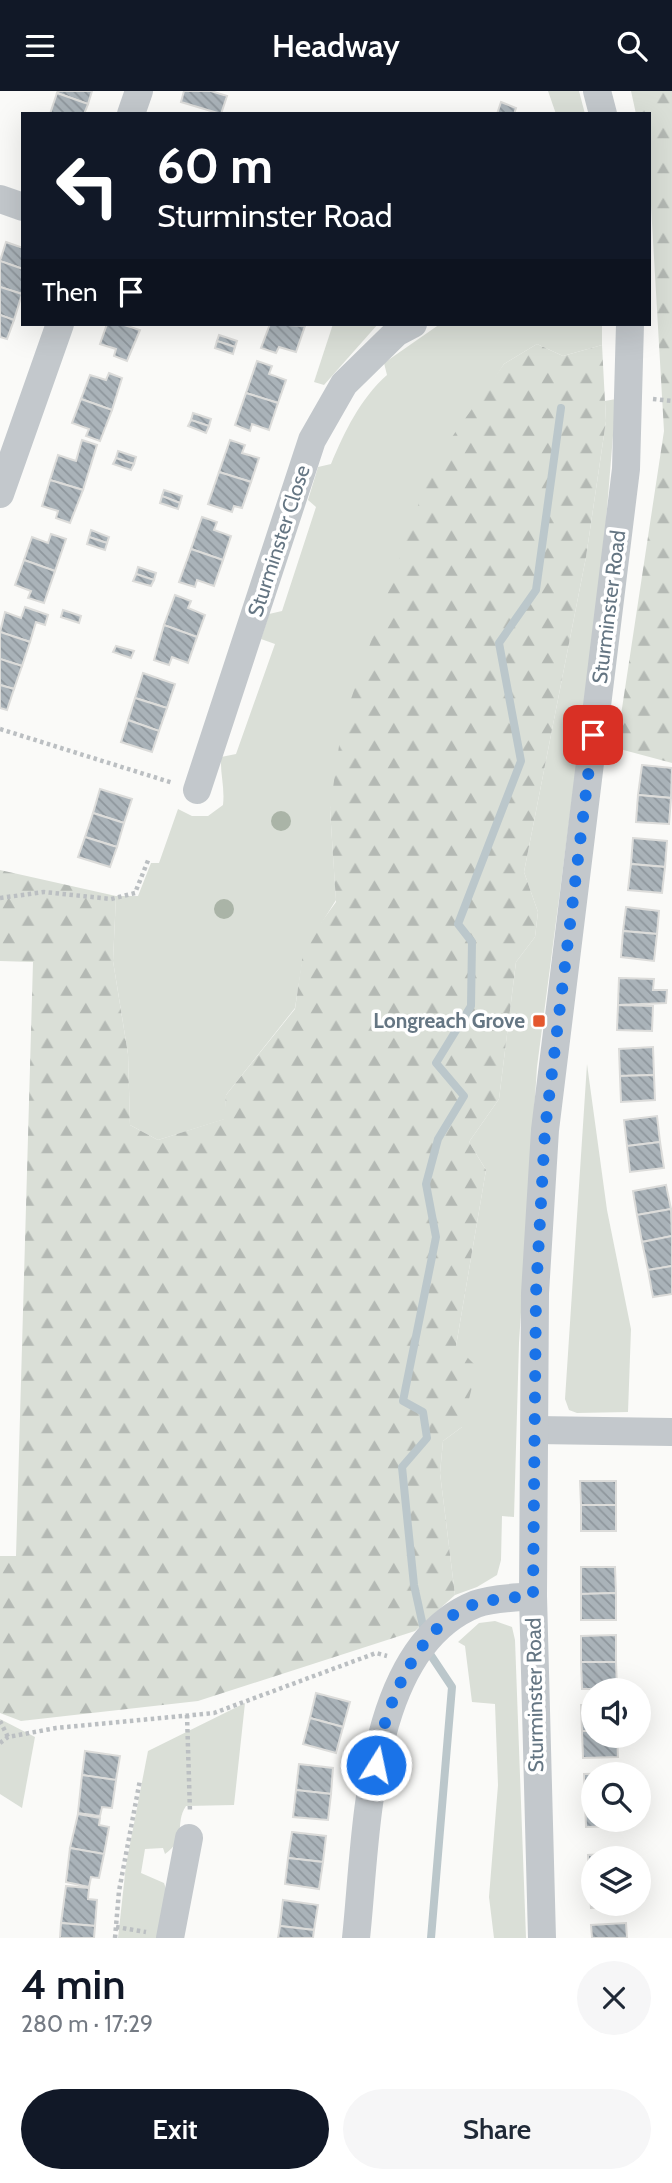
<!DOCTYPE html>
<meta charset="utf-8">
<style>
:root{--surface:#fff;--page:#f6f6f7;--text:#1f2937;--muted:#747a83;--accent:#111827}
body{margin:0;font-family:Cabin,sans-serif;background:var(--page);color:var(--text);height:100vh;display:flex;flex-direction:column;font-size:26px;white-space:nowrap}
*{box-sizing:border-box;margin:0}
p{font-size:23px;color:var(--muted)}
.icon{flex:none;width:38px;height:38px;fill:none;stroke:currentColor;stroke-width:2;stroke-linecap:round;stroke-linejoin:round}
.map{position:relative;height:1847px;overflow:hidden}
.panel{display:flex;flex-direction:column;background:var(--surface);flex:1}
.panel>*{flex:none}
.guide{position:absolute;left:21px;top:21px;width:630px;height:214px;border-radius:0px;box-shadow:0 7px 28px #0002;background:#111827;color:#fff;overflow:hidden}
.tools{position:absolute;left:581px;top:1587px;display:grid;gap:14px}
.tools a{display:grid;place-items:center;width:70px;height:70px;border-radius:50%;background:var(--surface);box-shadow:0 7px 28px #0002;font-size:35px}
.pin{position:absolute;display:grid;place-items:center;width:60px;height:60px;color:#fff;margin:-30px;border-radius:14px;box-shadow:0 4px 10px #0006}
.me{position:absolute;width:77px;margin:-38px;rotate:10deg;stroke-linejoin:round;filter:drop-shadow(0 0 5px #0008)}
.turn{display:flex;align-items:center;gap:24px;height:147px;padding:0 21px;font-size:32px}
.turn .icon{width:91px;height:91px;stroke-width:2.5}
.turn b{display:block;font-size:49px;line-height:60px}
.then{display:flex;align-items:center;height:66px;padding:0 21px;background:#0003;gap:14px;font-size:26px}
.round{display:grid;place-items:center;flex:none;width:74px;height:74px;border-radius:37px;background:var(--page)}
.head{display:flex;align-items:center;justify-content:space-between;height:119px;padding:0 21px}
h1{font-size:42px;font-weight:600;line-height:52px;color:var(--accent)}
.cta{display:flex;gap:14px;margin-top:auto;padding:14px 21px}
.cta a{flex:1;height:80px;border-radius:42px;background:var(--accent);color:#fff;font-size:28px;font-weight:600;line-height:80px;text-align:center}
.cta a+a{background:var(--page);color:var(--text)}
header{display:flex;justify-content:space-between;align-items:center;height:91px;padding:0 21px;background:var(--accent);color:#fff;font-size:32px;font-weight:600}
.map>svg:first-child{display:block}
.grass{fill:#dadfd7}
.forest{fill:url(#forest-firs)}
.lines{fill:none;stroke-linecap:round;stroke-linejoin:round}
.stream{stroke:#bbc7cb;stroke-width:8}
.building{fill:url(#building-back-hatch);stroke:#dcdcda;stroke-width:2}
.path{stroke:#bbbfc2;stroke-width:4.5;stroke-dasharray:3.5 3.5;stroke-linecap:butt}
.minor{stroke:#c3c8cc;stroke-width:28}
.tree{fill:#aab4a7}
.route{stroke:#1a73e8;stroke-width:12;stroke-dasharray:0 21.6}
.poi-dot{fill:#e4572e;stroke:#fff;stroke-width:2.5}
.labels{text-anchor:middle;stroke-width:7;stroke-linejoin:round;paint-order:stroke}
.street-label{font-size:21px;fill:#657683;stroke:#fff}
.poi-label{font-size:21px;font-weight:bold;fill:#657683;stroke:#fff;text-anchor:end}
</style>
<header><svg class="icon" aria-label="menu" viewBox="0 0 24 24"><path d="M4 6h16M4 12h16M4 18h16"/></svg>Headway<svg class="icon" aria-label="search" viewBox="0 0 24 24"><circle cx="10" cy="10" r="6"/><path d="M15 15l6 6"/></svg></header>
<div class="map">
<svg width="672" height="1847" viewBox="0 0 672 1847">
<defs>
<pattern id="forest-firs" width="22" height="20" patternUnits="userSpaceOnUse" patternTransform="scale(1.75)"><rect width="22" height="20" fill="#dadfd7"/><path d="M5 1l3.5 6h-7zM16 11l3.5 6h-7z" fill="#b4b9b4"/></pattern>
<pattern id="building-back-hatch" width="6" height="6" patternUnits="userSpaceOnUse" patternTransform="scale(1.75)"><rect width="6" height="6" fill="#aab3b9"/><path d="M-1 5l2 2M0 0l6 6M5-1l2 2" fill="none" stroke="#8e969c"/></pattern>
</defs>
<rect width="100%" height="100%" fill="#fafaf8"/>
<g class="grass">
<path d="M548,0H579L585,23H556Z"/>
<path d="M333,233H378L324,294L314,291Z"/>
<path d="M440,233H602V254L563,265L537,253L504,273L484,304L330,718L336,809L304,860L295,917L226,1004L225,1028L158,1049L130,1034L128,963L113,870L116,805H138L151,772H159L178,718L192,725H208L223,714C225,696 220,683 221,666L236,663L275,553L261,548L269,523L282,520L316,416L308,409L318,376L331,373C345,340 360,308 387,284L384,272Z"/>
<path d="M616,308L602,479L537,976L519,1252L514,1426L502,1425L501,1469L497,1484L477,1496L455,1504L440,1382L443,1350L462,1336L456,1255L486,1079L469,1051L499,1008L516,871L535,846L538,821L524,781L586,466L606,330L605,310Z"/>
<path d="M587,973L607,1119L631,1238L628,1321L577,1322L569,1319L565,1308Z"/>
<path d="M495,1530L512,1536L515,1549L526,1847H494L489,1806L498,1694L495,1613L472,1611L465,1555L458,1551L479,1532Z"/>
<path d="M245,1612L234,1714L186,1715C174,1733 188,1747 165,1763L163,1757L145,1758L141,1782L164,1792L167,1801L159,1847H118L126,1774L148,1660Z"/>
<path d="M0,1628L35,1646L22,1717L0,1703Z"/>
</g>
<g class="forest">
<path d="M631,0H672V672L616,657L664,340L649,80V23H636Z"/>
<path d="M537,253L563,265L602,254L606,330L586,466L524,781L538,821L535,846L516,871L499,1008L469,1051L486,1079L456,1255L477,1276L462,1336L443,1350L440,1382L455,1504L415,1540L198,1610L21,1630L0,1622V1465H16L33,871L0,870V779L116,805L113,870L128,963L130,1034L158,1049L224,1028L226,1004L295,918L304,855L336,811L330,718L342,634L432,374L504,273Z"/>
</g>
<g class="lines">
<g class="stream">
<path d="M425,1544L414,1494L402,1376L427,1347L423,1321L403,1310L436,1146L426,1093L438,1048L464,1005L436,972L471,915L472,851L458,833L521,670L499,552L536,499L561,317"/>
<path d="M428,1560L452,1596L431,1847"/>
</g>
</g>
<g class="building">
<path d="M58,0H92L88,13L57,2Z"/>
<path d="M184,0H211L227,5L221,23L181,11Z"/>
<path d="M57,2L88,13L84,23H50Z"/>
<path d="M501,11L516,17L514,23H497Z"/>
<path d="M6,151L23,157V178L0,170Z"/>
<path d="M0,170L23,178L22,203L0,196Z"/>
<path d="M0,196L22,203L14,229L0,224Z"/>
<path d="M0,224L14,229L7,248L0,246Z"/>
<path d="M107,233H121L140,239L127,270L114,265L116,258L100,253Z"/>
<path d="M270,233L305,235L296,261L279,256L276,262L261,257Z"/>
<path d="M219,244L237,250L235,256L217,250Z"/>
<path d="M217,250L235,256L233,263L215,257Z"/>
<path d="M257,270L272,275L269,283L286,289L278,312L246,302Z"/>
<path d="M109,282L122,287L112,319L81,308L90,284L106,289Z"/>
<path d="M246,302L278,312L269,339L252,333L250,340L235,334Z"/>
<path d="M81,308L112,319L100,350L86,345L89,338L72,332Z"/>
<path d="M193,322L211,328L209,335L191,329Z"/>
<path d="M191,329L209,335L206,342L188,335Z"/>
<path d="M82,349L97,354L83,399L50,389L58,364L76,370Z"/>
<path d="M230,349L245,354L242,362L259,367L251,391L219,381Z"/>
<path d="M118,360L136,366L134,373L116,367Z"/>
<path d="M116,367L134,373L131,379L113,373Z"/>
<path d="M219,381L251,391L242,417L234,415L232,421L208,413Z"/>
<path d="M50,389L83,399L70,432L56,427L58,420L42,415Z"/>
<path d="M164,399L182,405L180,412L162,405Z"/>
<path d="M162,405L180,412L178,418L160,412Z"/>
<path d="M202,426L217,431L214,439L231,445L223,469L191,458Z"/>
<path d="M91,439L109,446L107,452L89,446Z"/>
<path d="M51,443L66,448L55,480L24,469L32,446L48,452Z"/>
<path d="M89,446L107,452L105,459L87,453Z"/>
<path d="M191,458L223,469L214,495L197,489L195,496L179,491Z"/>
<path d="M24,469L55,480L44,512L28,507L31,500L15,494Z"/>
<path d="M138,476L156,482L154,489L136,483Z"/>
<path d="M136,483L154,489L151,495L133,490Z"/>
<path d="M175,504L191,510L188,517L205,524L197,546L164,534Z"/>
<path d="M25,516L48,524L45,534L36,531L30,551L0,541L5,521L21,527Z"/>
<path d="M63,519L81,525L79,532L61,526Z"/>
<path d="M164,534L197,546L188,572L172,566L169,574L154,569Z"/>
<path d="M0,541L30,551L22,575L0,568Z"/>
<path d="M116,555L134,560L131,567L113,561Z"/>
<path d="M0,568L22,575L14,598L0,594Z"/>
<path d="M143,582L175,593L167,617L135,607Z"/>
<path d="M0,594L14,598L7,619L0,617Z"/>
<path d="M135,607L167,617L159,640L128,629Z"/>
<path d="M128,629L159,640L152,661L121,651Z"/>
<path d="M642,674L672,677L671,707L638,704Z"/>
<path d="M100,698L132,708L124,732L93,722Z"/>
<path d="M638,704L671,707L669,733L636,731Z"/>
<path d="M93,722L124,732L117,756L85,746Z"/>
<path d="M85,746L117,756L110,776L78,766Z"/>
<path d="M633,747L667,750L665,776L631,773Z"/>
<path d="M631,773L665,776L662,802L628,799Z"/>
<path d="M626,816L659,820L657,843L623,840Z"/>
<path d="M623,840L657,843L654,870L621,866Z"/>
<path d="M619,887L654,888L653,899H667L666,912L618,914Z"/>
<path d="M618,914L653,915L652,940L617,939Z"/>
<path d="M653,956L654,984L620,985L619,958Z"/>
<path d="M654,984L655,1009L621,1011L620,985Z"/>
<path d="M657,1025L660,1051L627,1055L624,1029Z"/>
<path d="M660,1051L664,1077L630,1081L627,1055Z"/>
<path d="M666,1094L671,1118L637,1124L633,1100Z"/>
<path d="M671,1118L672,1145L642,1151L637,1124Z"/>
<path d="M672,1145V1175L648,1179L642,1151Z"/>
<path d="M672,1175V1203L653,1206L648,1179Z"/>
<path d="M580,1390H616V1414H581Z"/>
<rect x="581" y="1414" width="35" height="26"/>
<path d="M581,1476H615L616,1502L581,1503Z"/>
<path d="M616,1502V1529H581V1503Z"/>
<path d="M616,1544V1571H581V1545Z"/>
<path d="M581,1571H616L617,1598H582Z"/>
<path d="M316,1602L350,1611L343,1636L310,1627Z"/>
<path d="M581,1614H593V1640H582Z"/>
<path d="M310,1627L343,1636L336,1662L303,1653Z"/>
<path d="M582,1640H593V1645H617L618,1666L583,1667Z"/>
<path d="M85,1660L120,1665L116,1689L82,1684Z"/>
<path d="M299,1673L333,1677L331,1703L296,1699Z"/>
<path d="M619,1682L593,1684V1709H585L584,1683Z"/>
<path d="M82,1684L116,1689L112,1717L102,1716L100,1725L78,1722Z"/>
<path d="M296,1699L331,1703L328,1729L293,1726Z"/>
<path d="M585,1709H593V1729H621V1735L586,1736Z"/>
<path d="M78,1723L100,1727L99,1734L109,1736L104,1763L70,1757Z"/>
<path d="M292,1741L326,1745L323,1771L288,1767Z"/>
<path d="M70,1757L104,1763L99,1787L91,1786L89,1796L66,1791Z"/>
<path d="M623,1762V1768H593V1790H589L588,1764Z"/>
<path d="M288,1767L323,1771L319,1798L285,1793Z"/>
<path d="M589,1790H593V1813L625,1815L591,1817Z"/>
<path d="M66,1795L89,1797L88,1808L97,1809L95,1835L61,1832Z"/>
<path d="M283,1809L318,1814L314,1839L280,1835Z"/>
<path d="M61,1832L95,1835L94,1847H60Z"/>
<path d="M626,1832L627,1847H592L591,1834Z"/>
<path d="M280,1835L314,1839L313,1847H278Z"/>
</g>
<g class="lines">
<g class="path">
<path d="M653,308L672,310"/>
<path d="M0,638L173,692"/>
<path d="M0,807L44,801L111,808L135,802L149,767"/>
<path d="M187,1624L190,1721"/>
<path d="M0,1630L8,1646"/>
<path d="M0,1652L8,1646L56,1637L214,1622L376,1562L387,1565"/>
<path d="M116,1836L146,1841"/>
<path d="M115,1847L119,1800L140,1689"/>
</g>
<g class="minor">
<path d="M597,0L603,23"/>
<path d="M131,23L139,0"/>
<path d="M0,108L23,116"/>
<path d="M0,403L60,233"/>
<path d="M197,699L312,349L344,293L396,242L413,233"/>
<path d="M536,1339L672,1341"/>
<path d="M170,1847L189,1747"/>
<path d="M356,1847C367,1747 365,1557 476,1513C492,1507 515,1507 533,1505"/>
<path d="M542,1847L533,1505L535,1202L545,1039L626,378L630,233"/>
</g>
</g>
<g class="tree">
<circle cx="281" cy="730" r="10"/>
<circle cx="224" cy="818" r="10"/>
</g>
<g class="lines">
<path class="route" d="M376,1674C382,1619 420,1527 479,1512C496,1507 516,1507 533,1504L536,1202L545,1039L593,644"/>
</g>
<rect class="poi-dot" x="532" y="923" width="14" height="14" rx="3.5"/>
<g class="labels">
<g class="street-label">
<text transform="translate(279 450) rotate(-72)" y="7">Sturminster Close</text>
<text transform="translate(609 516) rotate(-83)" y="7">Sturminster Road</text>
<text transform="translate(535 1604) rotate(-91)" y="7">Sturminster Road</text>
</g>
<g class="poi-label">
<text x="525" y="937">Longreach Grove</text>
</g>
</g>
</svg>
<div class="tools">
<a><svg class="icon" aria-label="sound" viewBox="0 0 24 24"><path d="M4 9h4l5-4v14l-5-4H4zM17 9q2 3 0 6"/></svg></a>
<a><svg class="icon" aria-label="search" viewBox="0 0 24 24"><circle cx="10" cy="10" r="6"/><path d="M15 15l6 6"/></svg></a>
<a><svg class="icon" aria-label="layers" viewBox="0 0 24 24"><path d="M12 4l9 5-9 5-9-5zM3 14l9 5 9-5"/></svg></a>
</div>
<div class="pin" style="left:593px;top:644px;background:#d93025"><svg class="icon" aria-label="arrive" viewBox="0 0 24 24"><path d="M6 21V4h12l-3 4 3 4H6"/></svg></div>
<svg class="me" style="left:376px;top:1674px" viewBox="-20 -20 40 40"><circle r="17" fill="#1a73e8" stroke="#fff" stroke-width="3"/><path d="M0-11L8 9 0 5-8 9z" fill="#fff"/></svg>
<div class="guide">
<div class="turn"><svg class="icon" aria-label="left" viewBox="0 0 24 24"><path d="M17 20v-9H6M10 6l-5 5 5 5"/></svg><div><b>60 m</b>Sturminster Road</div></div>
<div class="then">Then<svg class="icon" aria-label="arrive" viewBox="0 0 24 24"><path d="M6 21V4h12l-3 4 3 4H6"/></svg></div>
</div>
</div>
<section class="panel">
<div class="head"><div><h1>4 min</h1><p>280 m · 17:29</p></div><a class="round"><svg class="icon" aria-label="close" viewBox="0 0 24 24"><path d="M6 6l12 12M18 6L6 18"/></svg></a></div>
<div class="cta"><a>Exit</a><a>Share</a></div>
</section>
